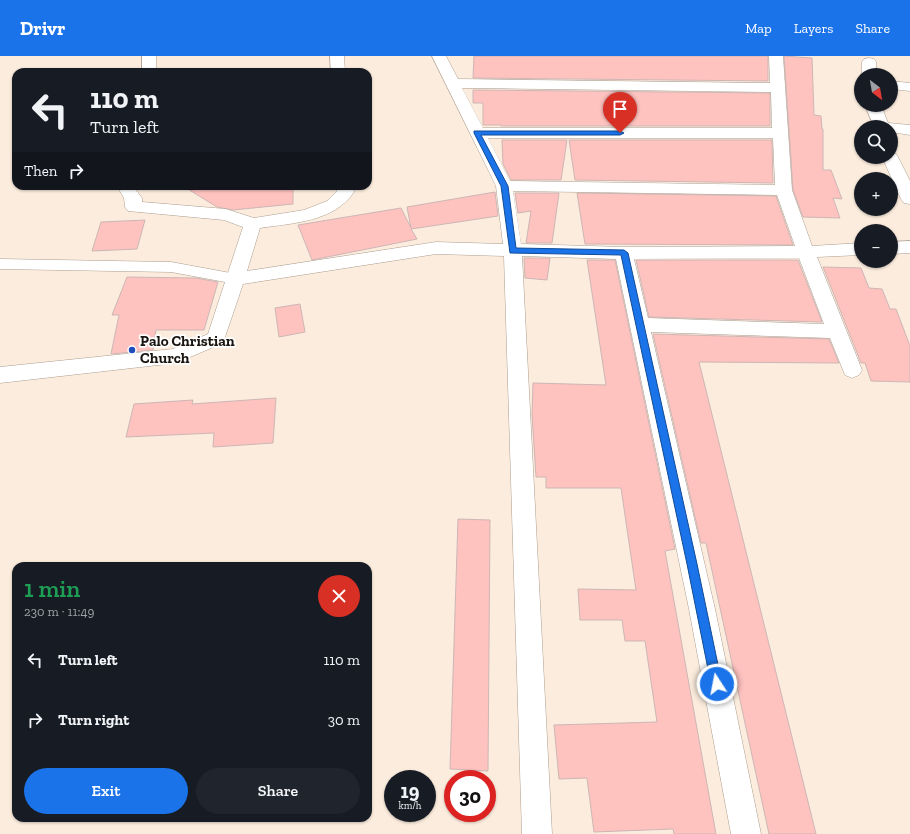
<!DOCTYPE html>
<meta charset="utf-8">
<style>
:root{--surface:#171b24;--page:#20242c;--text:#f1f3f6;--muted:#9ea1a6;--accent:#1a73e8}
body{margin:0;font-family:"Zilla Slab",serif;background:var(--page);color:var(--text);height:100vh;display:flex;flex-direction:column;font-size:15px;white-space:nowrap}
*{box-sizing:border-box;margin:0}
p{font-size:13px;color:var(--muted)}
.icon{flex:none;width:22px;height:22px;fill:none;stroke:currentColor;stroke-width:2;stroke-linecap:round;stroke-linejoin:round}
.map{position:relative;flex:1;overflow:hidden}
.sheet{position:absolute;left:12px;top:506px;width:360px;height:260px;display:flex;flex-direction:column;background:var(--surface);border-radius:12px;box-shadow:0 1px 3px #0004}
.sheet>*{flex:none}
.guide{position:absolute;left:12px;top:12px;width:360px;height:122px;border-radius:12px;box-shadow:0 1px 3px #0004;background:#171b24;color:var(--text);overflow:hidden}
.needle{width:26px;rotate:149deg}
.tools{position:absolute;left:854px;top:12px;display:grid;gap:8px}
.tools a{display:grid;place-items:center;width:44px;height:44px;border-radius:50%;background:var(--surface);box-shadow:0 1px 3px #0004;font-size:20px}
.speed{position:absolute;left:384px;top:714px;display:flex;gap:8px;font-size:20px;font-weight:700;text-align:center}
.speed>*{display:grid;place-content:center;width:52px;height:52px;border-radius:50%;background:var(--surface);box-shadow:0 1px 3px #0004;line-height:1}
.speed small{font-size:10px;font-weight:400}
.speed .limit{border:6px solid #d22;background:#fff;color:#111}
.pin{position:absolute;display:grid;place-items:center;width:34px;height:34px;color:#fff;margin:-41px -17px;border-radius:50% 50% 50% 0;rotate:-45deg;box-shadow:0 0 4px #0007}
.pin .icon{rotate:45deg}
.me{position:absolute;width:44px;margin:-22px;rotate:349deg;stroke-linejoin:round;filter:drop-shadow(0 0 3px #0008)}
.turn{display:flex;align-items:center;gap:14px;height:84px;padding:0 12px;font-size:18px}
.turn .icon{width:52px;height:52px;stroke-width:2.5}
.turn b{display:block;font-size:28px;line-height:34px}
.then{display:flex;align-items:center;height:38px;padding:0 12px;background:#0003;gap:8px;font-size:15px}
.round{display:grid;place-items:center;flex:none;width:42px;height:42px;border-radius:21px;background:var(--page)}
.head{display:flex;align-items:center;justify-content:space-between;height:68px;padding:0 12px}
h1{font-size:24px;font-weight:600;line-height:30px;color:#1e9e55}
.cta{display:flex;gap:8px;margin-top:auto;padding:8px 12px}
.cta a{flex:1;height:46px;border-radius:24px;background:var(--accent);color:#fff;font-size:16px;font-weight:600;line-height:46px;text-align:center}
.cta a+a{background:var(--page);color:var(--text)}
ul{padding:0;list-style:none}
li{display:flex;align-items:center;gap:12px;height:60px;padding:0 12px}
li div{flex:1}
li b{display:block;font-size:15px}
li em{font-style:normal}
header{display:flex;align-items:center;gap:24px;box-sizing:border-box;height:56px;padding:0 20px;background:var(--accent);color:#fff}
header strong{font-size:19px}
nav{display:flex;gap:22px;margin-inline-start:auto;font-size:14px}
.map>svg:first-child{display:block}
.building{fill:#fec2bf;stroke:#cdb6b5}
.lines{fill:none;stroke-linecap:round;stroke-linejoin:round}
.service-casing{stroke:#ac9e90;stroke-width:1}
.minor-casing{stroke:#ac9e90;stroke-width:1}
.service{fill:#fff;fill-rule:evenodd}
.minor{fill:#fff;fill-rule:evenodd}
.route{fill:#1a73e8;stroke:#114b97}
.poi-dot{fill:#1f4dba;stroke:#fff;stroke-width:1.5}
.labels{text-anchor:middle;stroke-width:3.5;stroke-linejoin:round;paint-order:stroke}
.poi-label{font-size:15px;font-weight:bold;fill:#1a1510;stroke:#fff;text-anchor:start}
</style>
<header>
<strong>Drivr</strong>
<nav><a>Map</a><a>Layers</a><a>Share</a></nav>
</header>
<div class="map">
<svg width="910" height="778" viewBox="0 0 910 778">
<rect width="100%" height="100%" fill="#fbecdd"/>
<g class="building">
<path d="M474,0H768V25L473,22Z"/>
<path d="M784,0L812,2L814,59L821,60L822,73H823V114H831L842,143L833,142L840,162L803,161L793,134Z"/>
<path d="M473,34L770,37V70H501V69H483V47H473Z"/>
<path d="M502,84H567L561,124H511L503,108Z"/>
<path d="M569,84H772L773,127L575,124Z"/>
<path d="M183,130H293V148L233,154L217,151Z"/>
<path d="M495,136L498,160L411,173L417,183L312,204L298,169L401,152L411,172L407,151Z"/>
<path d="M515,137H559L552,187H526L531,155L518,157Z"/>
<path d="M577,137L776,140L793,189L585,188Z"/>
<path d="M145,164L137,193L92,195L101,166Z"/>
<path d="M524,202H550L547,224L525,222Z"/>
<path d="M587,204H615L675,493L665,495L716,778H674L673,773L594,776L587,722L559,723L554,669L657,666L645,585H625L622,564H580L578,533L636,534L621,432H546V421H536L532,359L533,327L606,329Z"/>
<path d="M636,204H798L822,266L649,261Z"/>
<path d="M823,211L861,212L869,232L882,233L890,253H896L910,290V326L871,325L865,307H861Z"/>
<path d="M127,221L196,222L218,226L204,274H156L153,294L111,298L119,259H112Z"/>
<path d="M300,248L305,276L279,281L275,252Z"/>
<path d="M653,278L829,283L839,307L699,306L816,778H769L706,487H701Z"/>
<path d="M276,342L273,387L213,391L214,377L126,381L134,348L193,344L192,348Z"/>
<path d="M458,463L490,464L488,715L450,713Z"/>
</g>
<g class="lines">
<defs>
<path id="service" d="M0,203L171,206L236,218L242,219L244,223L242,227L236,228L171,216L0,213Z"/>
<g id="minor">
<rect x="142" y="0" width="14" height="16"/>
<path d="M330,0H344L345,16H331Z"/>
<path d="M432,0H446L458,23L770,27L769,0H783L792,134L812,190L861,187V199L817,201L862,314L859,319L852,322L845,319L830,282L651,276L715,553L761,778H731L689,553L616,203L522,200L552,778H522L504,200L436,198L243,228L223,287L176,307L0,327V311L173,293L208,278L243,171L224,164L128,155L125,151L124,142L117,130H133L142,142V146L226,153L254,162L304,154L327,145L337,135V130H353L354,136C334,166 293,167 260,172L247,215L436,186L503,188L496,130ZM462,32L771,36L772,72H483ZM488,82H773L775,129L510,125ZM513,135L777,139L795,190L624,191L521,188ZM799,202L824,268L648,262L634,203Z"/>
<path d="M869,2L874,3L876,6V19H862V6L864,3Z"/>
<path d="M891,25L910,27V35L891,33Z"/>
<path d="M865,49H881L888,67L910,69V79L891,76V71H874Z"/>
<path d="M891,96L896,98L898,101L910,125V148L904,147L901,143L882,101H891Z"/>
<path d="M910,185V197L891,198V186Z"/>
</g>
</defs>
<use href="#service" class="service-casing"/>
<use href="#minor" class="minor-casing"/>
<use href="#service" class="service"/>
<use href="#minor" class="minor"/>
</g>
<path class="route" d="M474,75H620L624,77L620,79H481L508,130L516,192L624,194L628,197L697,508L722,628L721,632L717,634L713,632L711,628L687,508L621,199L510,197L501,130L474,77Z"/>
<circle class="poi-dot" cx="132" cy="294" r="4"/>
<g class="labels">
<g class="poi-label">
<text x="140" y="290">Palo Christian<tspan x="140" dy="17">Church</tspan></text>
</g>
</g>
</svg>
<div class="tools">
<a><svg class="needle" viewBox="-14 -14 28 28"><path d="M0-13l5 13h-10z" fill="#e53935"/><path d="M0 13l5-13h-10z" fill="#9ea1a6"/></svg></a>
<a><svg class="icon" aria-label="search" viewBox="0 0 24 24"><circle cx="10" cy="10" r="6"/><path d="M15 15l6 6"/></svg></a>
<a>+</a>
<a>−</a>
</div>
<div class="speed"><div>19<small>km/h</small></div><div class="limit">30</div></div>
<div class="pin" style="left:620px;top:77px;background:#d93025"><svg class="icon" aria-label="arrive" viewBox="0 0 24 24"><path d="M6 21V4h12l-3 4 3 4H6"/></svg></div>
<svg class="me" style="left:717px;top:628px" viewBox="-20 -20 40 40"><circle r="17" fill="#1a73e8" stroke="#fff" stroke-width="3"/><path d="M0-11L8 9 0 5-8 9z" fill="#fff"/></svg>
<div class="guide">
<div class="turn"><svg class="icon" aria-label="left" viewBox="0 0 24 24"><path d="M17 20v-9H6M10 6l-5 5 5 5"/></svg><div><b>110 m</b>Turn left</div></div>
<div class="then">Then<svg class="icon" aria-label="right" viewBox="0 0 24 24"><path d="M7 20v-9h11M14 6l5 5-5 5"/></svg></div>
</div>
<section class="sheet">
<div class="head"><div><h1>1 min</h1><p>230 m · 11:49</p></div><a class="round" style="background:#d93025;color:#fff"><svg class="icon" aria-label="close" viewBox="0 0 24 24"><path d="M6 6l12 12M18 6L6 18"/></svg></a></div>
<ul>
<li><svg class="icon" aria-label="left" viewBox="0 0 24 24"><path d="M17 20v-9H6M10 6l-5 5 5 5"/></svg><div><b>Turn left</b></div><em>110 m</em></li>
<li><svg class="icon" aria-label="right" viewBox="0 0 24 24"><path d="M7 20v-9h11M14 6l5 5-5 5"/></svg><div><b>Turn right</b></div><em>30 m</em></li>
</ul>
<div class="cta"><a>Exit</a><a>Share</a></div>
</section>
</div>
